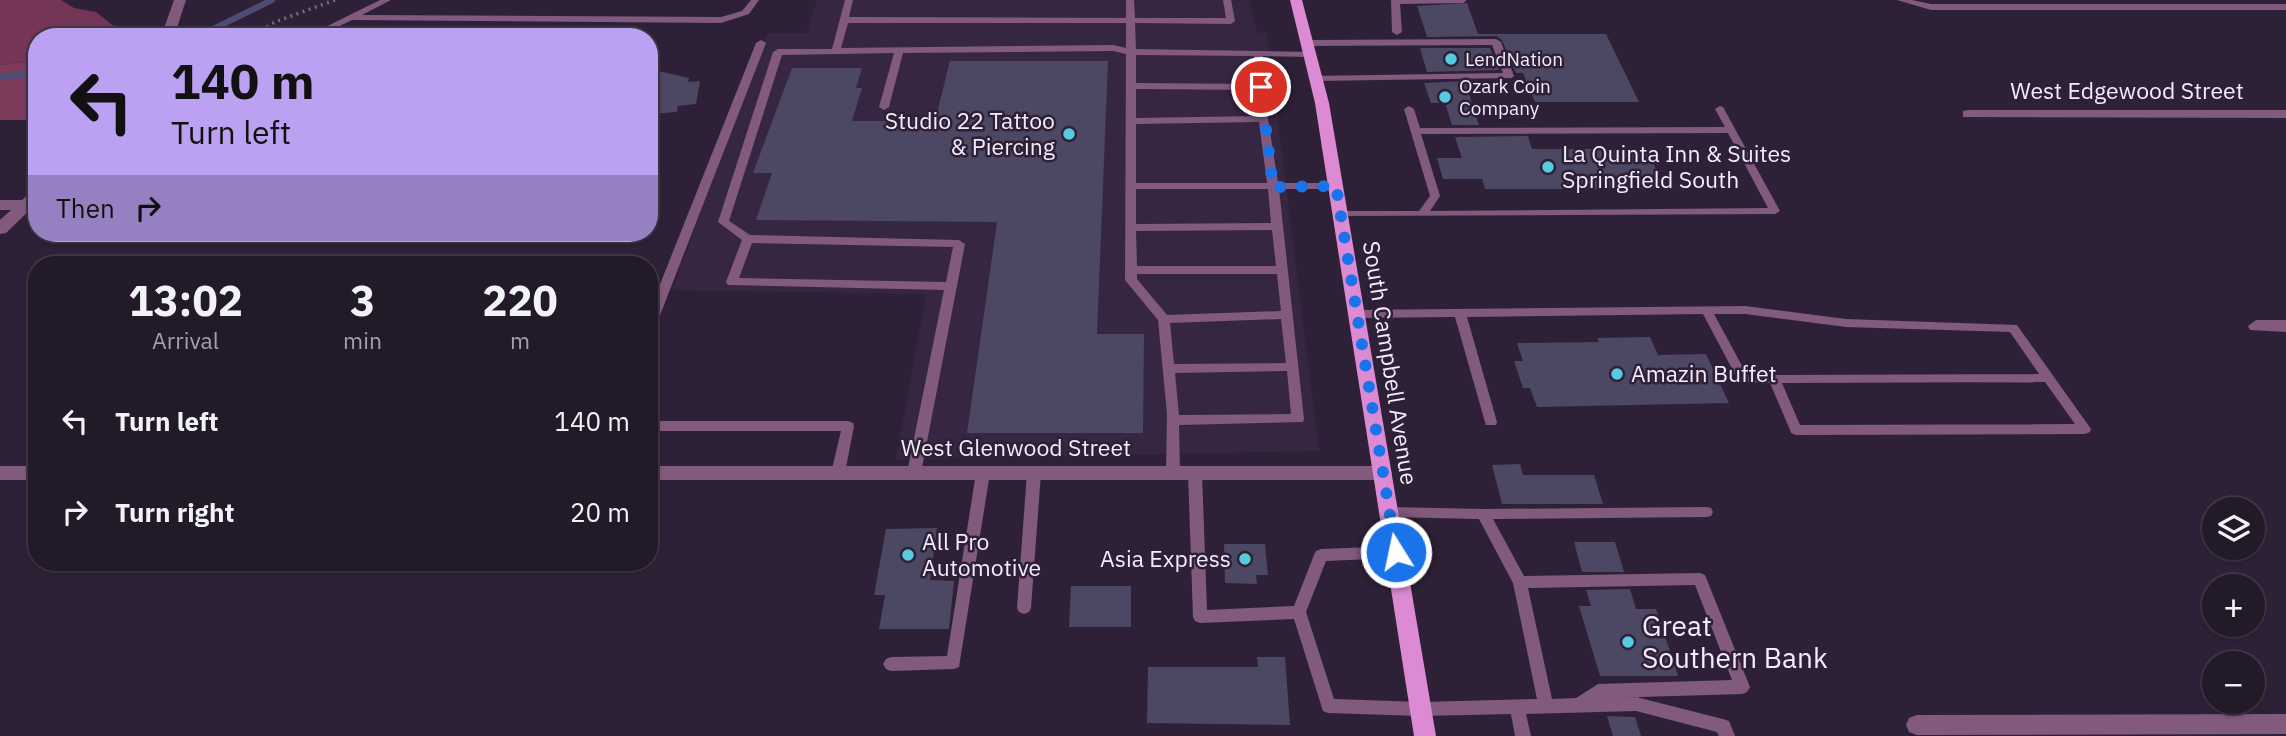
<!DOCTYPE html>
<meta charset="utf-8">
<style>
:root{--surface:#221929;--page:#2a2231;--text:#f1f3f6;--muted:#a2a0a8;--line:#3f3846}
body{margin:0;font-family:"IBM Plex Sans",sans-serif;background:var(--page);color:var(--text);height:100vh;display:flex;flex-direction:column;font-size:26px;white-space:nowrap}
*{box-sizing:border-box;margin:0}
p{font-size:23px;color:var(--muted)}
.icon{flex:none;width:38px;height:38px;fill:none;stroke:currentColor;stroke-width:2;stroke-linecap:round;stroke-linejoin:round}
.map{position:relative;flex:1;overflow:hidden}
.panel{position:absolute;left:28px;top:256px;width:630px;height:315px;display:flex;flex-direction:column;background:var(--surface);border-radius:28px;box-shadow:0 2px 5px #0004,0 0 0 2px var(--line)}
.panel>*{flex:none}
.banner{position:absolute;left:28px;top:28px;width:630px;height:214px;border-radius:28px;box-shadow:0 2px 5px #0004,0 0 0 2px var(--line);background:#bca0f2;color:#111;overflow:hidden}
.buttons{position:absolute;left:2202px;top:497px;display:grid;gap:14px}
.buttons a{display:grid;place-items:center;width:63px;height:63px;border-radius:50%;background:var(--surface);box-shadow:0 2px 5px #0004,0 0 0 2px var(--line);font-size:35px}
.pin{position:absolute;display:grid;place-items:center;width:60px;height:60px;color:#fff;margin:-30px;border:4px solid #fff;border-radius:50%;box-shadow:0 2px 7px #0007}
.me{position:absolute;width:77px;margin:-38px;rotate:350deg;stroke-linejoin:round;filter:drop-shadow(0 0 5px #0008)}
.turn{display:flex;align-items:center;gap:24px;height:147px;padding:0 28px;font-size:32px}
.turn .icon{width:91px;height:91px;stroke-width:2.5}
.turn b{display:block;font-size:49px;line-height:60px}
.then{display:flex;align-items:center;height:66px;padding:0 28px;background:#0003;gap:14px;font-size:26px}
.eta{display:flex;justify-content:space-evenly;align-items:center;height:119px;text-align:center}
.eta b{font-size:42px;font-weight:700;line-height:49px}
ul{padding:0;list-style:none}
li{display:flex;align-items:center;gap:21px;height:91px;padding:0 28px}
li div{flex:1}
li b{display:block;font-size:26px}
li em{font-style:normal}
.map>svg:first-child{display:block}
.built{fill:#372642}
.green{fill:#753556}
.forest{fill:#7e3c5d}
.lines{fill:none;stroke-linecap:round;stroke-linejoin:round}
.stream{stroke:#4e4b77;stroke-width:6}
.building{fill:#4c4762}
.path{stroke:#776b7f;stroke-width:3.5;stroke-dasharray:2 4.5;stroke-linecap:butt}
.service{fill:#815a7d;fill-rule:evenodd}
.minor{fill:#815a7d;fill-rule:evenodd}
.tertiary{fill:#815a7d;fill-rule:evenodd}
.primary{fill:#dc8ad3;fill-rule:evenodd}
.route{stroke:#1a73e8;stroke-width:12;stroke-dasharray:0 21.6}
.poi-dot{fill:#55cae0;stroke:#2e2137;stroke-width:2.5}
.labels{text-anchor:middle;stroke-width:5;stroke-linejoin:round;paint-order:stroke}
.far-poi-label{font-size:19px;fill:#f4ebfb;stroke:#2e2137;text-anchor:start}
.street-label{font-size:23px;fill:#f4ebfb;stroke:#2e2137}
.poi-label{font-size:23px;fill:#f4ebfb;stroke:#2e2137;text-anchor:start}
.near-poi-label{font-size:28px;fill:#f4ebfb;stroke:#2e2137;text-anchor:start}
</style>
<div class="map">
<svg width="2286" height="736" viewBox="0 0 2286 736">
<rect width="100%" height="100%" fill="#2e2137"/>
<path class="built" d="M817,0H1249L1257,33L1267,32L1319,451L896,460L926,294L672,290L767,33H807Z"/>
<path class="green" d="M0,0H61L74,8L96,12L112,25L140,30L137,37H37V61L0,65Z"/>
<path class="forest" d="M37,61V120H0V65Z"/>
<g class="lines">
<g class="stream">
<path d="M197,37L272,0"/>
<path d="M0,77L37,73"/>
</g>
</g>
<g class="building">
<path d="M1467,3L1478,34H1606L1639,102H1535L1523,73H1516L1502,40L1496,36L1427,37L1417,6Z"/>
<path d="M1420,48H1490L1499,70L1427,72Z"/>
<path d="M950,61H1108L1097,334H1144L1143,433H967L997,222L756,220L772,173H753L792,68H862L856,88H862L852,121H935Z"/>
<path d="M649,69L689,78L688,82L700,81L696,104L678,106L677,112L649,114Z"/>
<path d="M1465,81L1479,125H1452L1445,103H1431L1424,83Z"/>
<path d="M1528,136L1532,149H1638L1641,154H1649L1659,176H1651L1657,189H1485L1482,179H1443L1437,158H1462L1455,137Z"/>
<path d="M1650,337L1658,355L1706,354L1729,403L1537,407L1530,388H1523L1514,361H1523L1517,343L1599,342L1597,338Z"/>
<path d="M1520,464L1523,475H1594L1603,504H1502L1492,465Z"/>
<path d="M937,528L930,580L954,581L949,629H879L885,595H874L886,529Z"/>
<path d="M1574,542H1615L1624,572H1582Z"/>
<path d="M1224,544H1265L1268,575H1256L1257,584L1225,583Z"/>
<path d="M1071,586H1131V627H1069Z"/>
<path d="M1630,589L1636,609H1656L1678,676H1600L1579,606H1591L1586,590Z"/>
<path d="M1257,657H1285L1290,725L1147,723L1148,667H1258Z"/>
<path d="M1607,716L1635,717L1641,736H1613Z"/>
</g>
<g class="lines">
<path class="path" d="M250,37L275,22L335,0"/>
<g class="service">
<path d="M380,0H391L362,15L721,17L742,11L751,0H759L749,14L721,23L352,20L317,37H305Z"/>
<path d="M845,0H853L849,17L1126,18V0H1134L1135,18H1226L1223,0H1231L1235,21L1231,24L1135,23L1136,49L1313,52L1315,54L1310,57L1263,56L1268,119L1278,183H1336L1341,186L1336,189H1279L1304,419L1303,422L1179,425L1180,473L1178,477H1168L1166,473L1167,414L1158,320L1125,280L1126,54L1113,51L903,53L889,107L884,110L879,107L894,53L782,55L729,221L750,235L959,240L965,244L921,473L919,477H909L907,473L944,290L728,285L726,282L742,240L718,222L773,52L778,49H832ZM848,23H1126V48L1113,45L841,48ZM1136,55L1254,56L1256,84L1136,83ZM1136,89L1256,90L1258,116L1136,118ZM1259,122L1267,183H1136V124ZM1136,189H1268L1271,223L1136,224ZM1272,230L1276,266H1137L1136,231ZM752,243L953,247L946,282L739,278ZM1137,274H1277L1281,311L1167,315L1137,279ZM1281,319L1286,363L1174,364L1170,323ZM1287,371L1291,414L1179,415L1175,373Z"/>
<path d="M1391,0H1467L1463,3L1400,4L1402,32L1397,35L1392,32Z"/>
<path d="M1897,0H1912L1931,4H2286V10H1931Z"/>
<path d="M1496,39L1501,42L1514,76L1512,78L1315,81L1312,80V76L1503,73L1492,45L1307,46L1302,43L1307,40Z"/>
<path d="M761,40L766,43L655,328L649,332V312L756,43Z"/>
<path d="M1409,106L1414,109L1420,128L1725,127L1715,109L1720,106L1723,107L1780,211L1775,214L1336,216L1335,214L1336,212L1340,211H1419L1430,196L1404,109ZM1728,133L1768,208L1430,211L1440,196L1421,134Z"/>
<path d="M1745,306L1846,319L2017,325L2091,429L2090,432L2085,434L1796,435L1791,433L1790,430L1770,383L1739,382L1703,314L1467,317L1497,422L1496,425H1486L1485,422L1455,317L1357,318L1351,314L1357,310ZM1714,314H1745L1846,327L2010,332L2039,374L1747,375ZM2045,382L2075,424L1800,425L1782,383Z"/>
<path d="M649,421H848L853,423L854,426L845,473L843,477H833L831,473L841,431H649Z"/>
<path d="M983,468L988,469L990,473L959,667L954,669L891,671L886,669L883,664L886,659L891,657L947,656L976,473L978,469Z"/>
<path d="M1034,468L1039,469L1041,473L1031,608L1029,612L1024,614L1019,612L1017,608L1027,473L1029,469Z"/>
<path d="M1195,468L1200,469L1202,473L1207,610L1294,606L1314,555L1316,551L1321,549L1396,546L1401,548L1403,552L1401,556L1396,558L1326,561L1306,612L1334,699L1421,702L1537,699L1513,583L1479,519L1389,517L1384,516L1382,512L1384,508L1389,507L1483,509L1706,507L1711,508L1713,512L1711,516L1706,517L1493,519L1524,576L1700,573L1705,575L1750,687L1747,692L1742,694L1606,698L1636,697L1723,719L1729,721L1735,736H1719L1717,732L1636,711L1526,714L1531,736H1515L1511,714L1421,716L1328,713L1323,711L1294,619L1200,623L1195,621L1193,617L1188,473L1190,469ZM1695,585L1732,680L1598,684L1576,698L1552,699L1528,588Z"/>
</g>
<g class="minor">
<path d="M1968,110H2286V118L1963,117V111Z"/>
<rect x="0" y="200" width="37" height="10"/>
<path d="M2256,320H2286V332L2250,330L2248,326Z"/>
<rect x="0" y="466" width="37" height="14"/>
<path d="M649,466H1383L1390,468L1392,473L1390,478L1383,480H649Z"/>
<path d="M2286,714V734L1917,735L1909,732L1906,725L1909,718L1917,715Z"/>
</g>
<g class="tertiary">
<path d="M174,0H186L174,37H161Z"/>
<path d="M37,189V203L6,233L0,234V220L32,191Z"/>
</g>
<path class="primary" d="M1290,0H1302L1329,103L1436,736H1414L1315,103Z"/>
</g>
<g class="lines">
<path class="route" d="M1261,87L1273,187L1336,186L1396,552"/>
</g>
<g class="poi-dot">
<circle cx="1451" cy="59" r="7"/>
<circle cx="1445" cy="97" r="7"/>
<circle cx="1069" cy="134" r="7"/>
<circle cx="1548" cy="167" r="7"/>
<circle cx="1617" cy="374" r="7"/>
<circle cx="908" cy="555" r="7"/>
<circle cx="1245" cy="559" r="7"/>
<circle cx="1628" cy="642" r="7"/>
</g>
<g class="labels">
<g class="far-poi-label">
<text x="1465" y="66">LendNation</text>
<text x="1459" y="93">Ozark Coin<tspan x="1459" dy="22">Company</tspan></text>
</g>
<g class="street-label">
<text x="2127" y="99">West Edgewood Street</text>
<text transform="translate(1390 363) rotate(81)" y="8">South Campbell Avenue</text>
<text x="1016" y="456">West Glenwood Street</text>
</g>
<g class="poi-label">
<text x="1055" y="129" text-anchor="end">Studio 22 Tattoo<tspan x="1055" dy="26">&amp; Piercing</tspan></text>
<text x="1562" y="162">La Quinta Inn &amp; Suites<tspan x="1562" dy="26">Springfield South</tspan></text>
<text x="1631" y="382">Amazin Buffet</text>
<text x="922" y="550">All Pro<tspan x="922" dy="26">Automotive</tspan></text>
<text x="1231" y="567" text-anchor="end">Asia Express</text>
</g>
<g class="near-poi-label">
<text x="1642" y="636">Great<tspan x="1642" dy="32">Southern Bank</tspan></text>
</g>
</g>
</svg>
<div class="buttons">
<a><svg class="icon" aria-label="layers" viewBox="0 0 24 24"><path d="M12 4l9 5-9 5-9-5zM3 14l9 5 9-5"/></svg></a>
<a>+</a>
<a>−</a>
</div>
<div class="pin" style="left:1261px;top:87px;background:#d93025"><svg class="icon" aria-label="arrive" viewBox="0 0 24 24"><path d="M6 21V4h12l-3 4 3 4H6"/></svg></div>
<svg class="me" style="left:1396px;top:552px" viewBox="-20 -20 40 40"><circle r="17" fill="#1a73e8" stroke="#fff" stroke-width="3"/><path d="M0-11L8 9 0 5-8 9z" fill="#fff"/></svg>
<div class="banner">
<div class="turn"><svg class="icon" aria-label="left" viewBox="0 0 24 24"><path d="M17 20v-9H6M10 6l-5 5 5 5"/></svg><div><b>140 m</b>Turn left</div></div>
<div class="then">Then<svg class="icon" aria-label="right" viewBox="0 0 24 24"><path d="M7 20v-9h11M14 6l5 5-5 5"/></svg></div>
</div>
<section class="panel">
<div class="eta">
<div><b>13:02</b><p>Arrival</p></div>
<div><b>3</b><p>min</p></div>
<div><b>220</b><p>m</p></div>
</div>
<ul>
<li><svg class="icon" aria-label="left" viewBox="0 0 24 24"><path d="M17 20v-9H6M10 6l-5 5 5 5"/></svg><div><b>Turn left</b></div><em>140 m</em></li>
<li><svg class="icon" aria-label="right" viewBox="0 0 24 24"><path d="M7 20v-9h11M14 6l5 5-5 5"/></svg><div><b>Turn right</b></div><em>20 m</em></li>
</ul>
</section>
</div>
